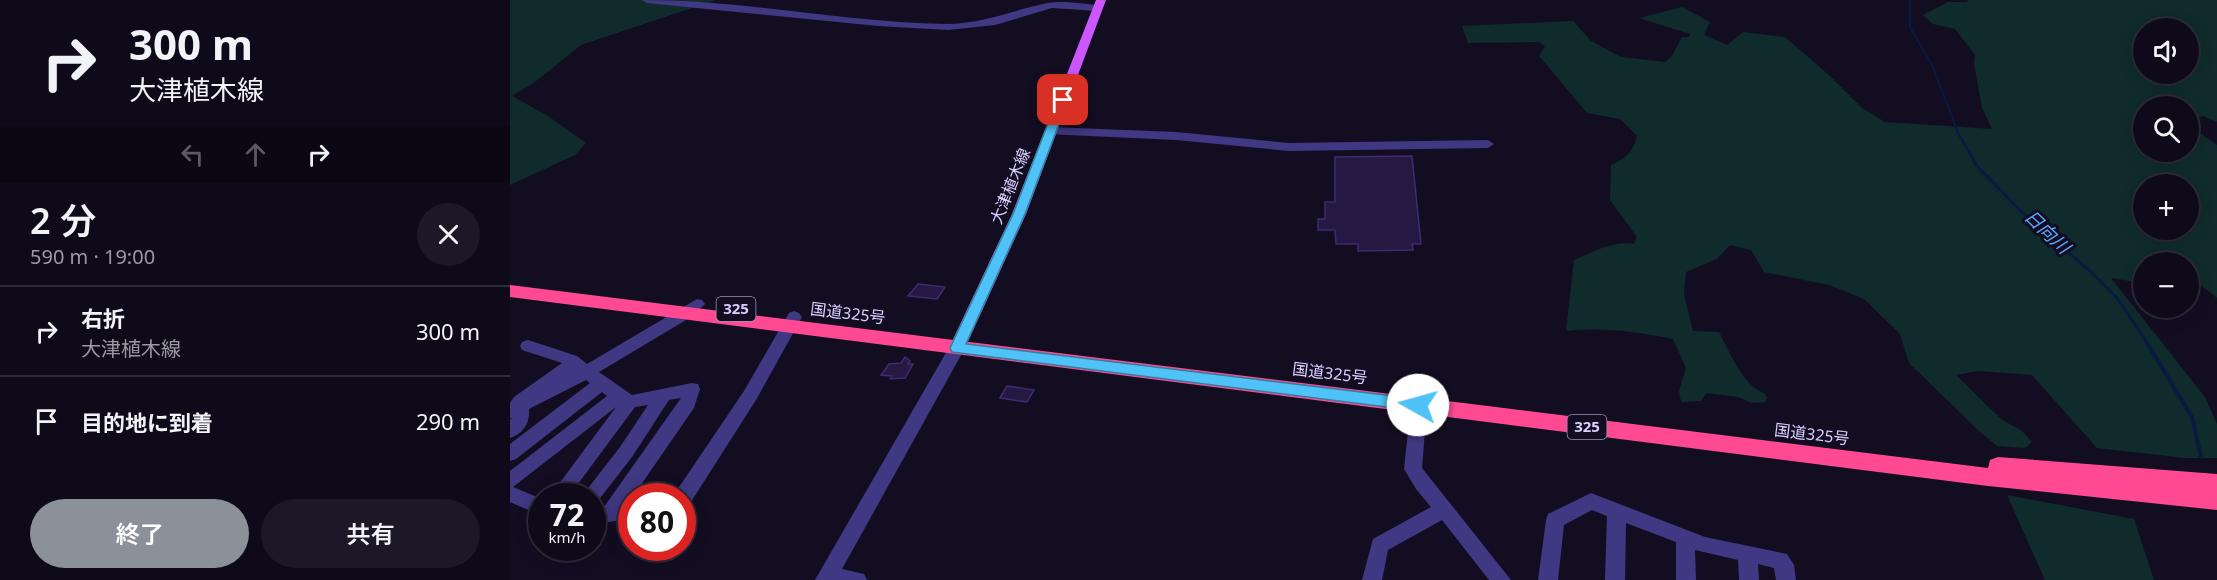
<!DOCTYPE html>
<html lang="ja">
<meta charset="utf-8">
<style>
:root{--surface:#0e0a1a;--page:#1c1827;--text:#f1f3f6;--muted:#9b9aa2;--line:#2e2b39;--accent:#8c9099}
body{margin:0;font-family:"Noto Sans","Noto Sans JP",sans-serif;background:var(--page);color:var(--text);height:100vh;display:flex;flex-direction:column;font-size:22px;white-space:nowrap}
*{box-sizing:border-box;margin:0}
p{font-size:20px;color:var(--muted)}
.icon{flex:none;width:33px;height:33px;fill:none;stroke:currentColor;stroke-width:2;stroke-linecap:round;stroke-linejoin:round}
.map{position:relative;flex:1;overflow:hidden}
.details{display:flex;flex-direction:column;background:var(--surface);width:510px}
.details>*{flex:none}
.guide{background:#0e0a1a;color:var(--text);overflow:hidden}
.buttons{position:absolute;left:1623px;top:18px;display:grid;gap:12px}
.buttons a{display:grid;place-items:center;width:66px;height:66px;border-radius:50%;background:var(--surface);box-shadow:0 3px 15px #0003,0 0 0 2px var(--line);font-size:30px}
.speed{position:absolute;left:18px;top:483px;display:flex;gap:12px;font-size:30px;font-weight:700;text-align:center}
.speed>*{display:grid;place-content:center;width:78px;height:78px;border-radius:50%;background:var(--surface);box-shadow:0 3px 15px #0003,0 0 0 2px var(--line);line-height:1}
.speed small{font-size:15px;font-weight:400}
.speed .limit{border:9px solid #d22;background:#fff;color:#111}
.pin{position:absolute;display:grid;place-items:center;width:51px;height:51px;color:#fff;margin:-26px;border-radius:12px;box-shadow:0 3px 9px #0006}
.me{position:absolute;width:66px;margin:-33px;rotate:277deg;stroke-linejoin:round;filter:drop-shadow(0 0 4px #0008)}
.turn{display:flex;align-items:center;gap:21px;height:126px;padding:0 30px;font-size:27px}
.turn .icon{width:78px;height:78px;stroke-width:2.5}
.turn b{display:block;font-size:42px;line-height:51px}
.lanes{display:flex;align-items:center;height:57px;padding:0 30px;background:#0003;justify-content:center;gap:30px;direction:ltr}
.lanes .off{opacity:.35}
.round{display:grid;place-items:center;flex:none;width:63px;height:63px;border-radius:32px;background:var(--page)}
.overview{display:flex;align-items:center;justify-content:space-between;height:102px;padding:0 30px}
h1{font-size:36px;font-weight:600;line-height:45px}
.cta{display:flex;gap:12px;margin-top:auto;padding:12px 30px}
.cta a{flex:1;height:69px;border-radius:36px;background:var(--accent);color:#fff;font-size:24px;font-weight:600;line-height:69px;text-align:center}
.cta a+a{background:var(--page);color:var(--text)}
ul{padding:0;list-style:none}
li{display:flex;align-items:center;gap:18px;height:90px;padding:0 30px;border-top:2px solid var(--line)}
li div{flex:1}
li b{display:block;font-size:22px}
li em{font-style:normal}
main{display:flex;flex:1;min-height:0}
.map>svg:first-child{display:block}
.green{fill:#102b2c;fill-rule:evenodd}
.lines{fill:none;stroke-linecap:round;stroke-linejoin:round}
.stream-far2{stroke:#091940;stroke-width:2}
.stream-far1{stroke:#091940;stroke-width:3}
.stream{stroke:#091940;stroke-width:4}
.building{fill:#251944;stroke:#3e2b70;stroke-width:1.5}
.minor{fill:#403882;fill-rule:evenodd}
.major{fill:#cc56ff;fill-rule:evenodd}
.highway{fill:#ff4a93;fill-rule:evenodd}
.route{fill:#4fc3f7;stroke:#337fa1;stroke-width:1.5}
.labels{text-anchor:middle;stroke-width:6;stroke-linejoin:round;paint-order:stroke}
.shield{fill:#130d22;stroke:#9d95bd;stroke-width:1.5}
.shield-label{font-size:15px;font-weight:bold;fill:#d8cfff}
.street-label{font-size:16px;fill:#d8cfff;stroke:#130d22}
.water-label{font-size:18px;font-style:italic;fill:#5da8ff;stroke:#130d22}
</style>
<main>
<section class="details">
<div class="guide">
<div class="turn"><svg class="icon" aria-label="right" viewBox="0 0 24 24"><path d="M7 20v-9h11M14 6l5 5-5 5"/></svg><div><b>300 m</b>大津植木線</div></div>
<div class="lanes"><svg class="icon off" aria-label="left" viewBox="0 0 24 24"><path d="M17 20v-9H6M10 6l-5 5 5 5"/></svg><svg class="icon off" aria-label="ahead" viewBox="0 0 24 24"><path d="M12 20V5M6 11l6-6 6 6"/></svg><svg class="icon" aria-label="right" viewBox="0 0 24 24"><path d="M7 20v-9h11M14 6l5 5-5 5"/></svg></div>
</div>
<div class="overview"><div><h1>2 分</h1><p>590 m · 19:00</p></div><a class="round"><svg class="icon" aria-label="close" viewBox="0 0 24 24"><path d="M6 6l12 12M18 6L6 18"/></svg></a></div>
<ul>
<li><svg class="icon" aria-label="right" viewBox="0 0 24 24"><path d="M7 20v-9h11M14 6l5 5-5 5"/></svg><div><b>右折</b><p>大津植木線</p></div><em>300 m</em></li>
<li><svg class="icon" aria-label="arrive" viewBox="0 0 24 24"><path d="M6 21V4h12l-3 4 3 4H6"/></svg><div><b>目的地に到着</b></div><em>290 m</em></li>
</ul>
<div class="cta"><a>終了</a><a>共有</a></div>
</section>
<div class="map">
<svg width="1707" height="580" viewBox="0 0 1707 580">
<rect width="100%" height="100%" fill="#130d22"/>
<g class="green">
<path d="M0,0H206L71,45L25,82L2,96L38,116L76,143L65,155L0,185Z"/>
<path d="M1458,0H1707V122L1693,116L1679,120L1678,106H1634V152H1678L1679,126L1707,145V298L1687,282L1679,284L1678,262H1634L1633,283L1601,278L1695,397L1707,424V458H1675L1587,448L1522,375L1468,371L1446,375L1491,419L1512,431L1522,442L1515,448L1487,446L1469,431L1399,363L1390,334L1354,299L1319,285L1254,272L1241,250L1220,245L1207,259L1176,272L1174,294L1183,331L1209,332C1220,352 1232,385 1254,393L1257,398L1255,402L1242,403L1228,397L1196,393L1191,401L1171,402L1169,391L1176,368L1163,339C1127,332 1092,327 1056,331L1064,260C1083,252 1103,240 1124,244L1127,237L1100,200L1101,165C1116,158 1123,152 1127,136L1110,119L1077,113L1029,56L1035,46L1028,42L958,43L952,26L1063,21L1081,41L1111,57L1155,62L1162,56L1172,37H1179L1180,34L1129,18L1172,7L1200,22L1194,35L1217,45L1233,32L1275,37L1320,76L1352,108L1375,122L1482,129L1472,108L1464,64L1465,55L1445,29L1423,24L1413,15L1438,2H1457ZM1634,28H1678V74H1634ZM1634,184H1678V230H1634Z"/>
<path d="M1497,495L1624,519L1644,580H1535Z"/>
</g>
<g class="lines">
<path class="stream-far2" d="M1400,0V27L1423,67L1448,133L1460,154"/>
<path class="stream-far1" d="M1459,152L1467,166L1514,214L1580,271L1607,298L1638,344"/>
<path class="stream" d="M1637,343L1682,417L1691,457"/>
</g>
<g class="building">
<path d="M902,156L911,244H902L903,250L848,251V244H826L825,230H808V219H815V202H825V157Z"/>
<path d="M408,284L435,287L427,299L398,296Z"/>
<path d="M395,357L400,361L398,364H403L395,378L380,379L382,376L371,375L379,364L391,363Z"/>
<path d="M497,386L524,390L517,402L490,398Z"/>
</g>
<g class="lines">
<g class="minor">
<path d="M132,0C234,0 334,22 436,24C472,24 503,10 538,3C553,0 573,4 588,5L593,8L588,11L542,8L485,25L438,30L368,26L137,3Z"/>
<path d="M541,127L666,132L779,143L978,140L984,144L978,148L779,151L666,140L537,134L535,131Z"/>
<path d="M187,299L192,300L195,304L181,317L89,372L122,395L182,383L188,384L190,389L184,408L106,521L82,524V508L94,507L171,398L159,400L122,457L87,502L82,503V496H72L110,447L138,405L125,407L59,496H40L106,407L3,487L32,499V516L0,502V471L97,396L92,392L6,459L0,461V444L80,383L76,380L19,409C20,423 14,433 0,438V420L2,418H0V403L4,397L52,363L12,350L10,346L12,342L18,340L67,356L77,364Z"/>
<path d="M284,311L289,313L292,317L246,400L179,505L172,507V496H164L165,493L234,391L279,313Z"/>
<path d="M447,342L453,344L455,348L332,569L354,574L357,580H305L441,344Z"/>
<path d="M910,388L916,389L918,394L912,468L1001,580H979L932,520L878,550L872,580H852L863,539L921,507L906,489L894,469L902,394L904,389Z"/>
<path d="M1081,493L1195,537L1277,554L1284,565L1286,580H1266L1264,568L1248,564L1249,580H1229L1228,560L1185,550L1186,580H1166V542L1116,523L1115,580H1095L1097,516L1082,510L1054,525L1048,580H1028L1036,520L1038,514Z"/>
</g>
<path class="major" d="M586,0H596L516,214L455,348L453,352H441L439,348L502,214Z"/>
<path class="highway" d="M0,285L1478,468L1480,460L1488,457L1707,474V510L1478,486L0,297Z"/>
</g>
<path class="route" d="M553,97L558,100L515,214L456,344L908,399L913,401L915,405L913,409L908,411L442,352L440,348L503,214L547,100Z"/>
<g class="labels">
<g class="shield">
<rect x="206.5" y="297" width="39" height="24" rx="4.5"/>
<rect x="1057.5" y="415" width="39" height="24" rx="4.5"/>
</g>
<g class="shield-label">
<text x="226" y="314">325</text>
<text x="1077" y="432">325</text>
</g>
<g class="street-label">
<text transform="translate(500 186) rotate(-68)" y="6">大津植木線</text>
<text transform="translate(338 313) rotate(7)" y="6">国道325号</text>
<text transform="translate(820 373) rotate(7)" y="6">国道325号</text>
<text transform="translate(1302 434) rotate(7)" y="6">国道325号</text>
</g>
<g class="water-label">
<text transform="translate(1537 232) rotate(43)" y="6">日向川</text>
</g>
</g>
</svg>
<div class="buttons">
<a><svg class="icon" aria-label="sound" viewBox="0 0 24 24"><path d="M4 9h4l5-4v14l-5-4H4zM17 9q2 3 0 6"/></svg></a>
<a><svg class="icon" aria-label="search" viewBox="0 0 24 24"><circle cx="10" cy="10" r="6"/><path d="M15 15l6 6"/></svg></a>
<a>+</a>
<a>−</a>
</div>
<div class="speed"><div>72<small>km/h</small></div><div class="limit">80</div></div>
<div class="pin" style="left:553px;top:100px;background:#d93025"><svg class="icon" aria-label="arrive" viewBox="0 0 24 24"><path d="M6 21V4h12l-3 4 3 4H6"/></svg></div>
<svg class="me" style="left:908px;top:405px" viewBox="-20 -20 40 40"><circle r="19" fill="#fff"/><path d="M0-13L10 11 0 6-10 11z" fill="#4fc3f7"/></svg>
</div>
</main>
